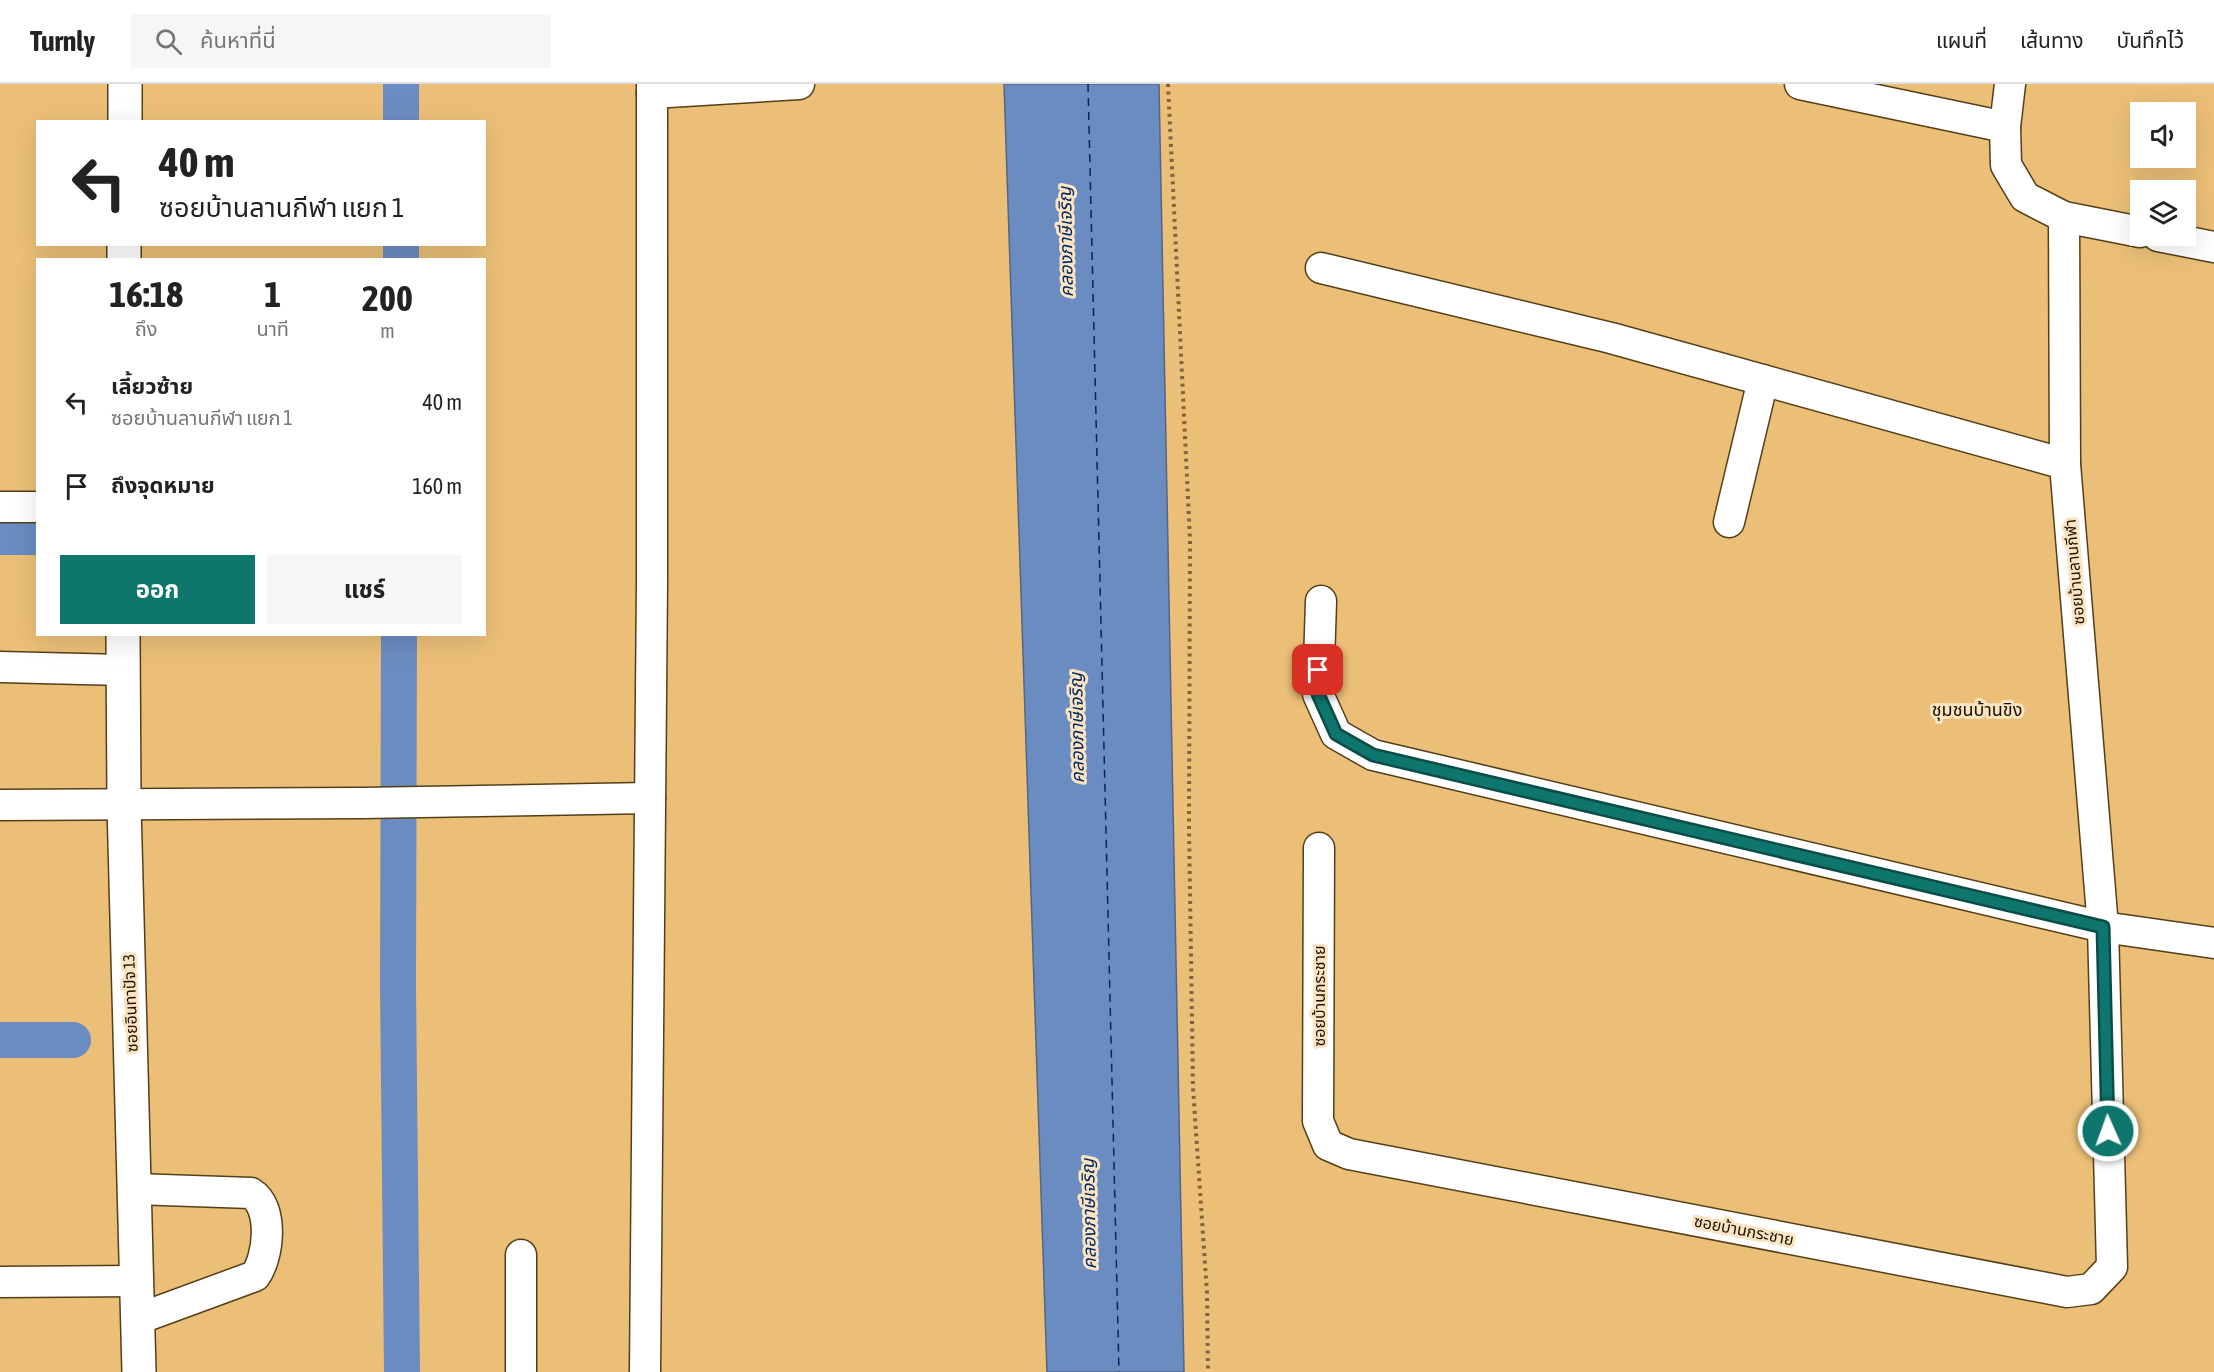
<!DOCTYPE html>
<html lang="th">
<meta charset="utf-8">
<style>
:root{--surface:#fff;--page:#f6f6f6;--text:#222;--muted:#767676;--line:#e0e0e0;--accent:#0f766e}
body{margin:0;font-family:"Asap Condensed","Noto Sans Thai",sans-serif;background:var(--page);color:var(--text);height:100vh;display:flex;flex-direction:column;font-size:22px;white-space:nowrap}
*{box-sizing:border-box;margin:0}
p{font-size:20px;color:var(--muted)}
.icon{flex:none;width:33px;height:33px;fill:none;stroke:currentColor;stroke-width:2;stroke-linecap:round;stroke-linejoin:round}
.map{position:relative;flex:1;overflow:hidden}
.details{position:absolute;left:36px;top:174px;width:450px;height:378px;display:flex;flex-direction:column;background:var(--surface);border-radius:0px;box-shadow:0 6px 24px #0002}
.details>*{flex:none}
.top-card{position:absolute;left:36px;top:36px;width:450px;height:126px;border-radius:0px;box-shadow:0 6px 24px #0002;background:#fff;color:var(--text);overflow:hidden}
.fabs{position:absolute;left:2130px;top:18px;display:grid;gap:12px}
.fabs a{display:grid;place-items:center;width:66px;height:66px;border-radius:0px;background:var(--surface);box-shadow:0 6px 24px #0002;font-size:30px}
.pin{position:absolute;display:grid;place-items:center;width:51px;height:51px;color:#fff;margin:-26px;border-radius:12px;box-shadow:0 3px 9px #0006}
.me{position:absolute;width:66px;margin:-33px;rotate:358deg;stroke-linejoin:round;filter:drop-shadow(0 0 4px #0008)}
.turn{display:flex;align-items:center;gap:21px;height:126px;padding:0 24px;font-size:27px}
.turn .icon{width:78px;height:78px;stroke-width:2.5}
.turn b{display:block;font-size:42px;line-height:51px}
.eta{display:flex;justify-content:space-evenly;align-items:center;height:102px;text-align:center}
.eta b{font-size:36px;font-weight:700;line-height:42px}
.button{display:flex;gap:12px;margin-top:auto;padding:12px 24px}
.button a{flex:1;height:69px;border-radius:0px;background:var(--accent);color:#fff;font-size:24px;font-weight:700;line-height:69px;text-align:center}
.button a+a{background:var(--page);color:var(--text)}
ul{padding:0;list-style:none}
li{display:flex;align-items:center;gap:18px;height:84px;padding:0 24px}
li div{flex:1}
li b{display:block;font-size:22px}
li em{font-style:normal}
header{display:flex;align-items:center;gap:36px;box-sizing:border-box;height:84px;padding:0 30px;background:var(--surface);border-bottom:2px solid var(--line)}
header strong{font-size:28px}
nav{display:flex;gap:33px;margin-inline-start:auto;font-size:21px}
.search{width:420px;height:54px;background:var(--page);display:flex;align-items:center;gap:15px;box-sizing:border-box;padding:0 21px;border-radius:0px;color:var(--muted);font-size:22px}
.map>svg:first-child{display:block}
.water{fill:#6b8cc1;stroke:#536687;stroke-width:1.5}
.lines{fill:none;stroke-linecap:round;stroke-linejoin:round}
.canal{stroke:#6b8cc1;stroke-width:36}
.ferry{stroke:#002665;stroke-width:1.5;stroke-dasharray:8 6;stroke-linecap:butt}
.street-casing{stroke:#543f18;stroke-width:33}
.secondary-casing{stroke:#543f18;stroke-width:36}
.path{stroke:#81653a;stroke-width:4;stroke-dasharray:3 4.5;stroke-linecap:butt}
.street{stroke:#fff;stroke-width:30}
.secondary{stroke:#fff;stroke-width:33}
.route-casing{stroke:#0a4d48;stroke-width:15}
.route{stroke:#0f766e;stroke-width:10}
.labels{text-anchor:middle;stroke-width:6;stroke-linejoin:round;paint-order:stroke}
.street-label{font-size:16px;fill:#1c0f00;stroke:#fae4c1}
.water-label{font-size:18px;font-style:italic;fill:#002665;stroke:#fae4c1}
.neighbourhood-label{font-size:18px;fill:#1c0f00;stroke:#fae4c1}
</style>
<header>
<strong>Turnly</strong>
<div class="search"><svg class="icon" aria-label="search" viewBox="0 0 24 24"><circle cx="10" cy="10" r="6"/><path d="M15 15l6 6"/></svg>ค้นหาที่นี่</div>
<nav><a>แผนที่</a><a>เส้นทาง</a><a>บันทึกไว้</a></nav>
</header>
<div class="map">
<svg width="2214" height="1288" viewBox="0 0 2214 1288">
<rect width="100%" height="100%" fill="#ebbf77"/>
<path class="water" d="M1004,0H1159L1184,1288H1047Z"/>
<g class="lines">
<g class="canal">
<path d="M401,38V0"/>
<path d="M401,176V160"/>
<path d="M0,453H38"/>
<path d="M399,550L398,902L402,1288"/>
<path d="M0,956H73"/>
</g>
<path class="ferry" d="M1088,0L1119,1288"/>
<defs>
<g id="street">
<path d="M1800,0L2005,43"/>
<path d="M2010,0L2005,43L2006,81L2025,113L2064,133L2140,148"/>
<path d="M652,9L799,0"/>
<path d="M2158,152L2214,163"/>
<path d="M1321,184L1611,254L2065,380"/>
<path d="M0,423H38"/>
<path d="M1729,438L1763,296"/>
<path d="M1321,517L1318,610L1336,650L1373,671L2103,843L2214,859"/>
<path d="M0,583L123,586"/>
<path d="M0,721L362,719L650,714"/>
<path d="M1319,764L1318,1037L1328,1061L1349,1070L2067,1208L2091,1205L2112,1183L2103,843L2065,380L2064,133"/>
<path d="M134,1105L251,1109C274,1123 269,1173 255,1192L138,1235"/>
<path d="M0,1198L137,1197"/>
<path d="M521,1288V1171"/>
<path d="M645,1288L652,498V0"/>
</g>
<g id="secondary">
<path d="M125,38V0"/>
<path d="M124,176V160"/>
<path d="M123,550L124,721L139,1288"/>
</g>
</defs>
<use href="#street" class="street-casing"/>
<use href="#secondary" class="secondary-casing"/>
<path class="path" d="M1168,0L1190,456L1189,743L1193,1004L1207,1209L1208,1288"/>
<use href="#street" class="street"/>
<use href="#secondary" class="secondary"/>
</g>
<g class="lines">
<defs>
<path id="route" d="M1318,586V610L1336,650L1373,671L2103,843L2108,1047"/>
</defs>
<use href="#route" class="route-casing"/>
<use href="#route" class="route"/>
</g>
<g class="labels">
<g class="street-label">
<text transform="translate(2074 488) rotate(-95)" y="6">ซอยบ้านลานกีฬา</text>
<text transform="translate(1319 912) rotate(-90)" y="6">ซอยบ้านกระชาย</text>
<text transform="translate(130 919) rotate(-92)" y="6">ซอยอินทาปัจ 13</text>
<text transform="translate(1744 1146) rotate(11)" y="6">ซอยบ้านกระชาย</text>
</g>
<g class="water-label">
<text transform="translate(1066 158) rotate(-91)" y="6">คลองภาษีเจริญ</text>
<text transform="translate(1077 644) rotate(-91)" y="6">คลองภาษีเจริญ</text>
<text transform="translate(1089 1130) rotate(-91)" y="6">คลองภาษีเจริญ</text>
</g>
<g class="neighbourhood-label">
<text x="1977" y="632">ชุมชนบ้านขิง</text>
</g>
</g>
</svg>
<div class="fabs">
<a><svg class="icon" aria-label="sound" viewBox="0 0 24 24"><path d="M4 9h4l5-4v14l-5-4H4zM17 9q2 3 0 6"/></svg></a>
<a><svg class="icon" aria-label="layers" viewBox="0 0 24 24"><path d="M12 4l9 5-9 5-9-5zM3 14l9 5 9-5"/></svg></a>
</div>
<div class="pin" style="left:1318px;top:586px;background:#d93025"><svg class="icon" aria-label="arrive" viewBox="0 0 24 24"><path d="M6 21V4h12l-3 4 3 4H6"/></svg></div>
<svg class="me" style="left:2108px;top:1047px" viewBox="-20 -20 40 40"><circle r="17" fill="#0f766e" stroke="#fff" stroke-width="3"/><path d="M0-11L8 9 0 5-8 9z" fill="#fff"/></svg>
<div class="top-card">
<div class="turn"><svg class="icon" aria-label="left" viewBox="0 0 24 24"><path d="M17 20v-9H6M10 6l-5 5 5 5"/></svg><div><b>40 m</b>ซอยบ้านลานกีฬา แยก 1</div></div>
</div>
<section class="details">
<div class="eta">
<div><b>16:18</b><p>ถึง</p></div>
<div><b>1</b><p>นาที</p></div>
<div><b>200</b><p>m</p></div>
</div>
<ul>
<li><svg class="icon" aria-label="left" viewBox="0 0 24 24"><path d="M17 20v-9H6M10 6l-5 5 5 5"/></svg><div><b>เลี้ยวซ้าย</b><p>ซอยบ้านลานกีฬา แยก 1</p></div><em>40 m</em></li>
<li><svg class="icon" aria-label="arrive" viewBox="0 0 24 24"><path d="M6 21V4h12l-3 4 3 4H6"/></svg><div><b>ถึงจุดหมาย</b></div><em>160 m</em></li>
</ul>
<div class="button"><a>ออก</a><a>แชร์</a></div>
</section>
</div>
